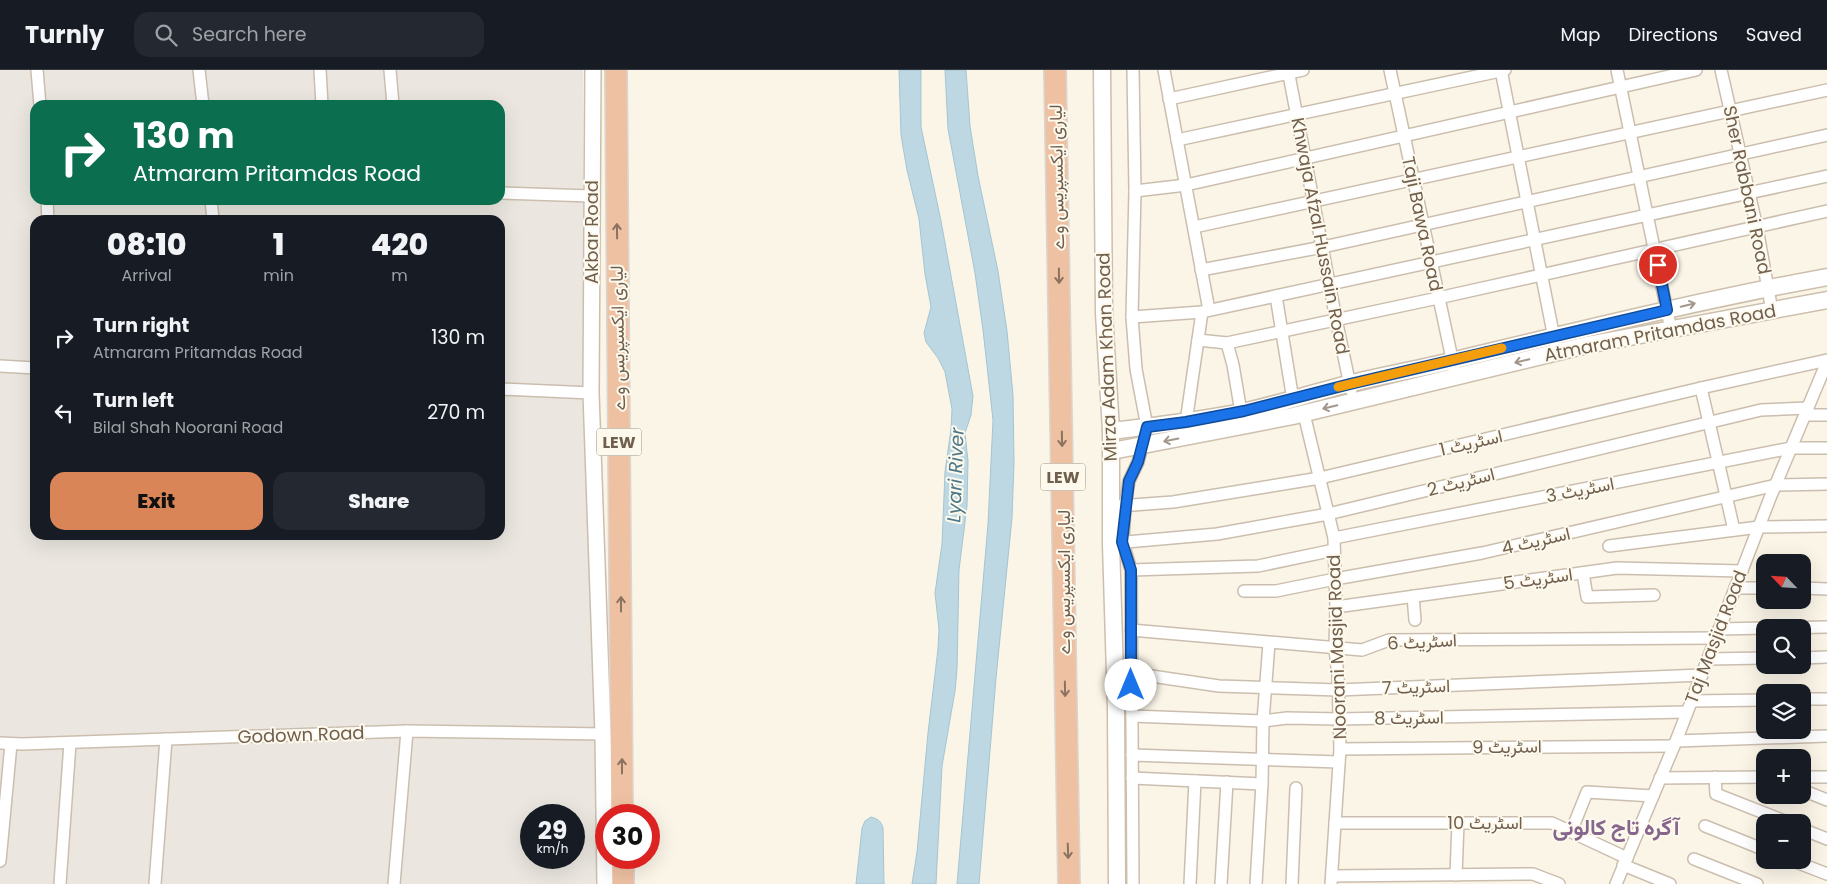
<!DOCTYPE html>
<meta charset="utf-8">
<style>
:root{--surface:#171b24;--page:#242831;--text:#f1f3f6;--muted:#9ea1a6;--line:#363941;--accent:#d98557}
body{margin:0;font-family:Poppins,Vazirmatn,sans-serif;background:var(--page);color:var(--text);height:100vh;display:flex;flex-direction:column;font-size:19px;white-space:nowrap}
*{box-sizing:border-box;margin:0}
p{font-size:16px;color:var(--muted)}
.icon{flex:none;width:28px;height:28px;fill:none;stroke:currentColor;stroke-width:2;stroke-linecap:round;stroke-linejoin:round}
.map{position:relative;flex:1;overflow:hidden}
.panel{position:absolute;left:30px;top:145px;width:475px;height:325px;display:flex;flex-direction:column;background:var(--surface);border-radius:15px;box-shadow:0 5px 20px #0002}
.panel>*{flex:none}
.top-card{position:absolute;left:30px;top:30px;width:475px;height:105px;border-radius:15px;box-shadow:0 5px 20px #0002;background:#0b6e4f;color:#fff;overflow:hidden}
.needle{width:32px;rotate:295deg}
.fabs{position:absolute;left:1756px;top:484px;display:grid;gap:10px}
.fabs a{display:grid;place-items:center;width:55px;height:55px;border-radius:10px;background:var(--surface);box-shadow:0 5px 20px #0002;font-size:25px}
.speed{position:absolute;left:520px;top:734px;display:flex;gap:10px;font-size:25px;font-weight:700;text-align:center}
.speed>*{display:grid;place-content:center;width:65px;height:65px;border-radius:50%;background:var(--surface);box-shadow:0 5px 20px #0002;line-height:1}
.speed small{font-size:12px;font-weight:400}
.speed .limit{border:8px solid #d22;background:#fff;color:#111}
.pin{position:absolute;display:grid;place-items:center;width:42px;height:42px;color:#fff;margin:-21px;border:2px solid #fff;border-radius:50%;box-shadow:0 1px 5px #0007}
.me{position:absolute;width:55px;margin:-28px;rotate:0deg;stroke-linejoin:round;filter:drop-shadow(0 0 4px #0008)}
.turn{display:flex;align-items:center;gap:18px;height:105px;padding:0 20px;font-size:22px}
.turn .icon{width:65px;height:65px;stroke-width:2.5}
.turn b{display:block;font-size:35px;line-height:42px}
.eta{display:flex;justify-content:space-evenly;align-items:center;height:85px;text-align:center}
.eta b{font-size:30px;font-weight:800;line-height:35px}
.cta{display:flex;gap:10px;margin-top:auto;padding:10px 20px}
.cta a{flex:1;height:58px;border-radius:15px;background:var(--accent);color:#111;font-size:20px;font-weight:800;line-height:58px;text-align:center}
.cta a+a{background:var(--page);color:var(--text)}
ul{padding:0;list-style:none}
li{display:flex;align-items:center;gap:15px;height:75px;padding:0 20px}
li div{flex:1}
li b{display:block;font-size:19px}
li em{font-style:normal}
header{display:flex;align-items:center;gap:30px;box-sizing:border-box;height:70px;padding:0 25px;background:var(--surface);border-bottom:1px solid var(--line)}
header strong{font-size:24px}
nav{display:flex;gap:28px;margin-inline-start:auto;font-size:18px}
.search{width:350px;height:45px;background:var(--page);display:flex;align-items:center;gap:12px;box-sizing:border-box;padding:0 18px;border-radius:15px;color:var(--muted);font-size:19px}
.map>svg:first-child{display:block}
.industrial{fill:#ebe7e0;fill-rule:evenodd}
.water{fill:#bdd8e2;stroke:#a4c5d3}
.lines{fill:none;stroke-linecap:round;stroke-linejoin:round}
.minor-casing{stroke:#cbbeae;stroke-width:14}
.tertiary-casing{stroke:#cbbeae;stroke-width:18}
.secondary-casing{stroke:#cdbfac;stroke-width:19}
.motorway-casing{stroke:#dad5d1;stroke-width:24}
.minor{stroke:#fff;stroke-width:11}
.tertiary{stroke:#fff;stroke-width:15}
.secondary{stroke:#fff;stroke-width:16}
.motorway{stroke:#efc1a3;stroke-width:21}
.oneway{stroke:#8a735f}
.oneway2{stroke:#a3978c}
.route-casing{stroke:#114b97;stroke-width:12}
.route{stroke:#1a73e8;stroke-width:9}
.slow{stroke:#f59e0b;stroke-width:9}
.labels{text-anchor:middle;stroke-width:4;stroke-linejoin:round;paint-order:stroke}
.shield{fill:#fdf9ed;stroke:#9b8d7e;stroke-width:1}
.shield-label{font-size:16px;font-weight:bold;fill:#715f4e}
.street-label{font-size:18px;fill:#715f4e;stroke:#fdf9ed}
.water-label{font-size:19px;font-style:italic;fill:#4c788a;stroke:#fdf9ed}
.district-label{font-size:22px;font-weight:bold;fill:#86668d;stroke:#fdf9ed}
</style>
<header>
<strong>Turnly</strong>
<div class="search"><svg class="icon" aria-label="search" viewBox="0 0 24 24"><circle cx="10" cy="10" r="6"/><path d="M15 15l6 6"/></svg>Search here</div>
<nav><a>Map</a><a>Directions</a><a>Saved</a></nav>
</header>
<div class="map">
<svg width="1827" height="814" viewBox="0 0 1827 814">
<rect width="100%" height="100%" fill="#faf5e7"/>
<path class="industrial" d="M0,0H583L584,273L595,581L598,814H0ZM35,35H500V130H35ZM35,150H500V465H35ZM531,745H574V788H531Z"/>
<g class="water">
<path d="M899,0H921V57L941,151L973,326L971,345L965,363L968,391L967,436L959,500L957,599L955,621L942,696L936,814H912L917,782L928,663L938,579L939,559L935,523L942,474L945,402L951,359L952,339L945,302L938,288L926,272L924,263L931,237L925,204L919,149L907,100L901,65Z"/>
<path d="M945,0H966L970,56L978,106L998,201L1007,261L1013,325L1014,393L1012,448L996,608L979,814H957L988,454L993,350L983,260L975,203L948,59Z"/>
<path d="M871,747C878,749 881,751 883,758L884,814H856L862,758L865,751Z"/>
</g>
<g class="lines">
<defs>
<g id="minor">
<path d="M37,0L40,35"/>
<path d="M199,0L203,35"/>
<path d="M320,0L322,35"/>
<path d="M390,0L393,35"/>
<path d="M1133,0L1135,121L1132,247L1136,299L1147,357L1138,392L1129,411L1125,436L1123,473L1131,500L1133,814"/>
<path d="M1164,0L1209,240"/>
<path d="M1288,0L1336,249L1351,320"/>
<path d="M1390,0L1454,298"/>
<path d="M1501,0L1555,273"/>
<path d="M1617,0L1671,260"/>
<path d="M1721,0L1757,158L1772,241"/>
<path d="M1169,29L1303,0"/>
<path d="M1177,70L1505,0"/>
<path d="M1135,121L1186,115L1696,0"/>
<path d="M500,123L591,126"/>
<path d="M47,130L48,150"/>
<path d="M211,130L213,150"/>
<path d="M1194,157L1827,20"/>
<path d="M1201,200L1323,177L1827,65"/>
<path d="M1276,226L1293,330"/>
<path d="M1132,247L1202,242L1827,106"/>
<path d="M1198,270L1227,273L1438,228L1827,141"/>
<path d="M1227,273L1233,295L1241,342"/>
<path d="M0,296L35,298"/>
<path d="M1701,318L1734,460"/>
<path d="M500,319L591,323"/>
<path d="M1304,344L1334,468L1336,537L1335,579L1338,606L1340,679L1331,814"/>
<path d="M1805,345H1827"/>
<path d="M1186,352L1202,242"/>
<path d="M1119,436L1173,432L1320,408L1701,318L1827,290"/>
<path d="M1334,468L1791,378H1827"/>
<path d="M1115,473L1217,464L1328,444L1761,340L1808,338"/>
<path d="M1609,476L1759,457L1827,456"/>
<path d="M1131,500L1258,496L1334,480"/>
<path d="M1583,503L1587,527L1654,525"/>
<path d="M1735,518H1765"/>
<path d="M1802,518L1827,519"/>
<path d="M1244,521H1276L1335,509L1482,483L1776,415L1827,414"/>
<path d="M1413,526L1415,550"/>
<path d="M1336,537L1617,498L1742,501"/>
<path d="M1781,558L1827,557"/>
<path d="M1719,559L1765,558"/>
<path d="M1131,560L1362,580L1389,570L1716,568"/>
<path d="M1802,588L1827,587"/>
<path d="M1708,589L1765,588"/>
<path d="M1131,603L1219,616L1338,620L1702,605"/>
<path d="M1802,629H1827"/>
<path d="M1691,631L1765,630"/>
<path d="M1132,646L1263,651L1287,648L1339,649L1687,642"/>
<path d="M1676,671L1827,666"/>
<path d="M0,673L22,674L407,661L603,664"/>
<path d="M1340,679L1674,676"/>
<path d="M1132,685L1339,692"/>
<path d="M1715,707L1716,724L1787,752"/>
<path d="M1802,707H1827"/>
<path d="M1132,708L1262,714L1256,814"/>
<path d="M1660,708L1765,707"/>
<path d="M1262,714L1263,651L1269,573"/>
<path d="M1802,720L1827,730"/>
<path d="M1335,753H1552L1627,788"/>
<path d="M1705,756L1765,780"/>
<path d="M1802,759L1827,769"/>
<path d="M1571,762L1587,722L1653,726"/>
<path d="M1694,789L1757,814"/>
<path d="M1791,790L1827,804"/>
<path d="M0,791L11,674"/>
<path d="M1623,795L1670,814"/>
<path d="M1456,805L1458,753"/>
<path d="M1332,806L1533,804L1559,814"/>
<path d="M60,814L70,673"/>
<path d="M155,814L166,669"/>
<path d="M394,814L407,661"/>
<path d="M1190,814L1195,711"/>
<path d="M1221,814L1227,712"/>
<path d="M1292,814L1296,718"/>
<path d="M1616,814L1676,671L1770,428L1827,292"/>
</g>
<path id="tertiary" d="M593,0L591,323L603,664L605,814"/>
<g id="secondary">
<path d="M1102,0L1104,243L1111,361V474L1116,637L1117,814"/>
<path d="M1111,361C1155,356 1199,350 1242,342C1279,334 1315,322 1352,313C1385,305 1418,299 1451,291C1576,261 1701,230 1827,207"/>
<path d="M1112,381L1293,346L1587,275L1827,230"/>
</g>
<g id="motorway">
<path d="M616,0L622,745"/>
<path d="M1055,0L1069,814"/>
<path d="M623,788V814"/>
</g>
</defs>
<use href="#minor" class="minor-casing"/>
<use href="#tertiary" class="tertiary-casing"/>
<use href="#secondary" class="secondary-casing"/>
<use href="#motorway" class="motorway-casing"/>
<use href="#minor" class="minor"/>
<use href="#tertiary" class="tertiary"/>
<use href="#secondary" class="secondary"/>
<use href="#motorway" class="motorway"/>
</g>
<defs><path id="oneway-shaft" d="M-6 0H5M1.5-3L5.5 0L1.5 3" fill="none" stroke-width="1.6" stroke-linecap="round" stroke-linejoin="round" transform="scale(1.25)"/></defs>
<g class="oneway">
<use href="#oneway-shaft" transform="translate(617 161) rotate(-91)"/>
<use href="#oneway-shaft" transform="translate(1059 206) rotate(89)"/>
<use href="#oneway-shaft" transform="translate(1062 369) rotate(89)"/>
<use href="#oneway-shaft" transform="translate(621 534) rotate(-90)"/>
<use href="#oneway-shaft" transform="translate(1065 619) rotate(89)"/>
<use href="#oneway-shaft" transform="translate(622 696) rotate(-90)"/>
<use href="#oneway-shaft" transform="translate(1068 781) rotate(88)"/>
</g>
<g class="oneway2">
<use href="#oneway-shaft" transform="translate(1688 235) rotate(-13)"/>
<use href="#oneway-shaft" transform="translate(1522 291) rotate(167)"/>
<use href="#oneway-shaft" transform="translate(1330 337) rotate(167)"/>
<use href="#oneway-shaft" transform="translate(1171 370) rotate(169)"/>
</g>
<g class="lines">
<defs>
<path id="route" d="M1131,615V500L1122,472L1129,411L1138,392L1147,357L1186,352L1244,341L1350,314L1667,240L1658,195"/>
</defs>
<use href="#route" class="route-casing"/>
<use href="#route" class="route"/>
<path class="slow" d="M1338,317L1502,278"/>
</g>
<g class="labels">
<g class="shield">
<rect x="596.5" y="358.5" width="45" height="27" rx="4"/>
<rect x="1040.5" y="393.5" width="45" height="27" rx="4"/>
</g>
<g class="shield-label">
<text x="619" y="378">LEW</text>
<text x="1063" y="413">LEW</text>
</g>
<g class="street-label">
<text transform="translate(1057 107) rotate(-91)" y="6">لیاری ایکسپریس وے</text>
<text transform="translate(1747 120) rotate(78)" y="6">Sher Rabbani Road</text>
<text transform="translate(1422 154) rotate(78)" y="6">Taji Bawa Road</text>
<text transform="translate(592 162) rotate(-90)" y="6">Akbar Road</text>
<text transform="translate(1320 166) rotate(79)" y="6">Khwaja Afzal Hussain Road</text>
<text transform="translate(1660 263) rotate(-11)" y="6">Atmaram Pritamdas Road</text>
<text transform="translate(618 268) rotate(-91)" y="6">لیاری ایکسپریس وے</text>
<text transform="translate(1107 287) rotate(-92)" y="6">Mirza Adam Khan Road</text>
<text transform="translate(1471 373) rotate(-13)" y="6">اسٹریٹ 1</text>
<text transform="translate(1461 412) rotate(-14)" y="6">اسٹریٹ 2</text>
<text transform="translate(1580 420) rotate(-11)" y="6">اسٹریٹ 3</text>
<text transform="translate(1536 471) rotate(-13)" y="6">اسٹریٹ 4</text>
<text transform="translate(1538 509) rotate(-8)" y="6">اسٹریٹ 5</text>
<text transform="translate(1064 512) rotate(-90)" y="6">لیاری ایکسپریس وے</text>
<text transform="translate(1716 567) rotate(-69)" y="6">Taj Masjid Road</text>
<text transform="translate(1422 572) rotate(-3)" y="6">اسٹریٹ 6</text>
<text transform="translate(1337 577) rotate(-92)" y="6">Noorani Masjid Road</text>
<text transform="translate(1416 617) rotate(-2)" y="6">اسٹریٹ 7</text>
<text transform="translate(1409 648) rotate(-1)" y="6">اسٹریٹ 8</text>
<text transform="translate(301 665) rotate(-2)" y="6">Godown Road</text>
<text transform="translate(1507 677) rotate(-1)" y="6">اسٹریٹ 9</text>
<text x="1485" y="759">اسٹریٹ 10</text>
</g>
<g class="water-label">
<text transform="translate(955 405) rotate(-88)" y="7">Lyari River</text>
</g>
<g class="district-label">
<text x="1616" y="765">آگرہ تاج کالونی</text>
</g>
</g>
</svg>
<div class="fabs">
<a><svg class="needle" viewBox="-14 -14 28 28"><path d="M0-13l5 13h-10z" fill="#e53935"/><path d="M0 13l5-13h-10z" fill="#9ea1a6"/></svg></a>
<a><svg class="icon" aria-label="search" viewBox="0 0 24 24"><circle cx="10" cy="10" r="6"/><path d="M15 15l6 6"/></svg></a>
<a><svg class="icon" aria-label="layers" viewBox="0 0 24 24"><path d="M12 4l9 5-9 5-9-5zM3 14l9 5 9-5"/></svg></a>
<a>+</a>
<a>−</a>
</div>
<div class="speed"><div>29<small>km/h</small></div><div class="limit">30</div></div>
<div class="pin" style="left:1658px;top:195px;background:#d93025"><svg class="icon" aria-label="arrive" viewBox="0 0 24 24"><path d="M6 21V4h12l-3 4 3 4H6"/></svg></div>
<svg class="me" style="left:1131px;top:615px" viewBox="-20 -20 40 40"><circle r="19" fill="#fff"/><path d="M0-13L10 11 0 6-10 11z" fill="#1a73e8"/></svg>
<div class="top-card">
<div class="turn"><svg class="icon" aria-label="right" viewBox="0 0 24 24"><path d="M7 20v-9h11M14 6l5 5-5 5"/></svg><div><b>130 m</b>Atmaram Pritamdas Road</div></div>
</div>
<section class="panel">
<div class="eta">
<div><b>08:10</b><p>Arrival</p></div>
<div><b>1</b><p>min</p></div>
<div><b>420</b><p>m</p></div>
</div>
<ul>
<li><svg class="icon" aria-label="right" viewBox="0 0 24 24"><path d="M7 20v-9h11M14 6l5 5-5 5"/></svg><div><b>Turn right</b><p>Atmaram Pritamdas Road</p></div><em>130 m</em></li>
<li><svg class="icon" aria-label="left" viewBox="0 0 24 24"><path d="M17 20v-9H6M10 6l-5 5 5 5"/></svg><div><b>Turn left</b><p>Bilal Shah Noorani Road</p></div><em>270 m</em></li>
</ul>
<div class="cta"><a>Exit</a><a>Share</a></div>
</section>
</div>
